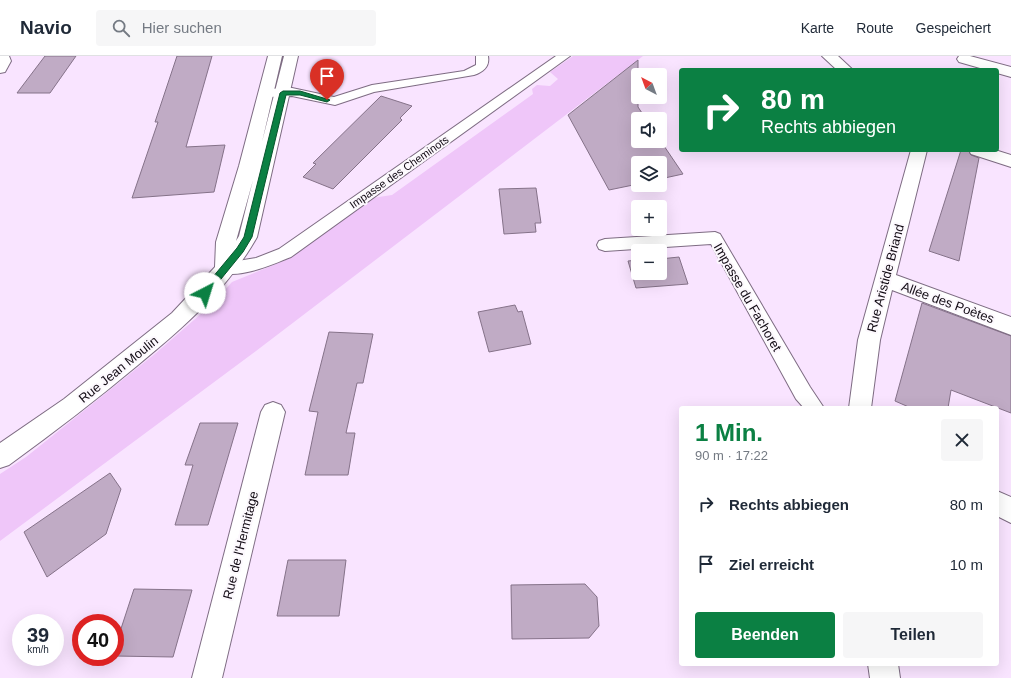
<!DOCTYPE html>
<html lang="de">
<meta charset="utf-8">
<style>
:root{--surface:#fff;--page:#f6f6f7;--text:#1f2937;--muted:#747a83;--line:#e0e1e3;--accent:#0b8043}
body{margin:0;font-family:Helvetica,sans-serif;background:var(--page);color:var(--text);height:100vh;display:flex;flex-direction:column;font-size:15px;white-space:nowrap}
*{box-sizing:border-box;margin:0}
p{font-size:13px;color:var(--muted)}
.icon{flex:none;width:22px;height:22px;fill:none;stroke:currentColor;stroke-width:2;stroke-linecap:round;stroke-linejoin:round}
.map{position:relative;flex:1;overflow:hidden}
.side{position:absolute;left:679px;top:350px;width:320px;height:260px;display:flex;flex-direction:column;background:var(--surface);border-radius:4px;box-shadow:0 4px 16px #0002}
.side>*{flex:none}
.hud{position:absolute;left:679px;top:12px;width:320px;height:84px;border-radius:4px;box-shadow:0 4px 16px #0002;background:#0b8043;color:#fff;overflow:hidden}
.needle{width:26px;rotate:319deg}
.tools{position:absolute;left:631px;top:12px;display:grid;gap:8px}
.tools a{display:grid;place-items:center;width:36px;height:36px;border-radius:4px;background:var(--surface);box-shadow:0 4px 16px #0002;font-size:20px}
.speed{position:absolute;left:12px;top:558px;display:flex;gap:8px;font-size:20px;font-weight:700;text-align:center}
.speed>*{display:grid;place-content:center;width:52px;height:52px;border-radius:50%;background:var(--surface);box-shadow:0 4px 16px #0002;line-height:1}
.speed small{font-size:10px;font-weight:400}
.speed .limit{border:6px solid #d22;background:#fff;color:#111}
.pin{position:absolute;display:grid;place-items:center;width:34px;height:34px;color:#fff;margin:-41px -17px;border-radius:50% 50% 50% 0;rotate:-45deg;box-shadow:0 0 4px #0007}
.pin .icon{rotate:45deg}
.me{position:absolute;width:44px;margin:-22px;rotate:40deg;stroke-linejoin:round;filter:drop-shadow(0 0 3px #0008)}
.turn{display:flex;align-items:center;gap:14px;height:84px;padding:0 16px;font-size:18px}
.turn .icon{width:52px;height:52px;stroke-width:2.5}
.turn b{display:block;font-size:28px;line-height:34px}
.round{display:grid;place-items:center;flex:none;width:42px;height:42px;border-radius:4px;background:var(--page)}
.headline{display:flex;align-items:center;justify-content:space-between;height:68px;padding:0 16px}
h1{font-size:24px;font-weight:600;line-height:30px;color:var(--accent)}
.action{display:flex;gap:8px;margin-top:auto;padding:8px 16px}
.action a{flex:1;height:46px;border-radius:4px;background:var(--accent);color:#fff;font-size:16px;font-weight:600;line-height:46px;text-align:center}
.action a+a{background:var(--page);color:var(--text)}
ul{padding:0;list-style:none}
li{display:flex;align-items:center;gap:12px;height:60px;padding:0 16px}
li div{flex:1}
li b{display:block;font-size:15px}
li em{font-style:normal}
header{display:flex;align-items:center;gap:24px;box-sizing:border-box;height:56px;padding:0 20px;background:var(--surface);border-bottom:1px solid var(--line)}
header strong{font-size:19px}
nav{display:flex;gap:22px;margin-inline-start:auto;font-size:14px}
.search{width:280px;height:36px;background:var(--page);display:flex;align-items:center;gap:10px;box-sizing:border-box;padding:0 14px;border-radius:4px;color:var(--muted);font-size:15px}
.map>svg:first-child{display:block}
.green{fill:#efc6f9}
.building{fill:#c0abc5;stroke:#857289}
.lines{fill:none;stroke-linecap:round;stroke-linejoin:round}
.service-casing{stroke:#7e6c83;stroke-width:2}
.minor-casing{stroke:#7e6c83;stroke-width:2}
.tertiary-casing{stroke:#7e6c83;stroke-width:2}
.service{fill:#fff;fill-rule:evenodd}
.minor{fill:#fff;fill-rule:evenodd}
.tertiary{fill:#fff;fill-rule:evenodd}
.route{fill:#0b8043;stroke:#07532c}
.labels{text-anchor:middle;stroke-width:4;stroke-linejoin:round;paint-order:stroke}
.far-street-label{font-size:11px;fill:#110a13;stroke:#fcf8fd}
.street-label{font-size:13px;fill:#110a13;stroke:#fcf8fd}
</style>
<header>
<strong>Navio</strong>
<div class="search"><svg class="icon" aria-label="search" viewBox="0 0 24 24"><circle cx="10" cy="10" r="6"/><path d="M15 15l6 6"/></svg>Hier suchen</div>
<nav><a>Karte</a><a>Route</a><a>Gespeichert</a></nav>
</header>
<div class="map">
<svg width="1011" height="622" viewBox="0 0 1011 622">
<rect width="100%" height="100%" fill="#f9e4ff"/>
<path class="green" d="M573,0H643L256,295L0,485V418L26,401L156,297L210,250L232,226L288,203L372,142L392,139L533,38L532,33L537,29L550,30L558,23L550,16Z"/>
<g class="building">
<path d="M45,0H76L50,37H17Z"/>
<path d="M177,0H212L186,91L225,89L214,136L132,142L158,66H155Z"/>
<path d="M638,4V51L646,63H638V85L660,84L683,118L660,123V107H638V128L609,134L568,59Z"/>
<path d="M381,40L412,50L400,62L402,64L333,133L303,121L316,108L313,107Z"/>
<path d="M961,94H968L971,99L979,102L959,205L929,195Z"/>
<path d="M536,132L541,167H535L536,176L504,178L499,133Z"/>
<path d="M679,201L688,228L636,232L628,205L638,204V217H660V203Z"/>
<path d="M922,247L1011,280V357L951,334L948,352H911L895,345Z"/>
<path d="M515,249L518,256L522,255L531,288L489,296L478,256Z"/>
<path d="M329,276L373,278L363,327H357L346,377H355L348,419H305L318,356L309,355Z"/>
<path d="M200,367H238L208,469H175L193,409H185Z"/>
<path d="M110,417L121,433L106,478L47,521L24,476Z"/>
<path d="M288,504H346L339,560H277Z"/>
<path d="M585,528L597,541L599,570L589,582L512,583L511,529Z"/>
<path d="M134,533L192,534L173,601L115,600V591Z"/>
</g>
<g class="lines">
<defs>
<g id="service">
<path d="M476,0H488C490,11 483,16 474,19L374,36L335,49L292,40L267,41L261,37L267,33L292,32L334,41L372,29L464,15L476,9Z"/>
<path d="M556,0H570L291,201C271,209 240,223 219,216L217,212L219,208L256,202L279,193Z"/>
<path d="M715,176L720,178L810,331L824,352H804L796,343L711,188L605,195L599,193L597,189L599,185L605,183Z"/>
</g>
<g id="minor">
<path d="M0,0H9L11,5L5,16L0,17Z"/>
<path d="M822,0H838L853,14H837Z"/>
<path d="M959,0H970L1011,11V21L997,17V14H987L959,6L957,3Z"/>
<path d="M911,94H927L896,219L1011,261V279L892,234L880,284L871,352H849L858,284Z"/>
<path d="M969,94H995L1011,99V111L971,98Z"/>
<path d="M273,346L281,349L285,356L222,622H192L261,356L265,349Z"/>
<path d="M997,435L1011,441V467L997,460Z"/>
<path d="M868,608H898L900,622H870Z"/>
</g>
<path id="tertiary" d="M268,0H282L262,86L284,0H298L257,181C228,233 183,272 138,309C96,344 53,377 9,409L0,412V387L64,343L172,257L215,211L216,186L239,110ZM253,124L239,180L236,185Z"/>
</defs>
<use href="#service" class="service-casing"/>
<use href="#minor" class="minor-casing"/>
<use href="#tertiary" class="tertiary-casing"/>
<use href="#service" class="service"/>
<use href="#minor" class="minor"/>
<use href="#tertiary" class="tertiary"/>
</g>
<path class="route" d="M283,35H300L330,44L327,46L300,39H286L252,181L243,196L208,239H202V234L237,192L244,181L280,37Z"/>
<g class="labels">
<g class="far-street-label">
<text transform="translate(399 116) rotate(-35)" y="4">Impasse des Cheminots</text>
</g>
<g class="street-label">
<text transform="translate(885 222) rotate(-75)" y="5">Rue Aristide Briand</text>
<text transform="translate(748 241) rotate(60)" y="5">Impasse du Fachoret</text>
<text transform="translate(948 246) rotate(20)" y="5">Allée des Poètes</text>
<text transform="translate(118 313) rotate(-39)" y="5">Rue Jean Moulin</text>
<text transform="translate(240 489) rotate(-76)" y="5">Rue de l'Hermitage</text>
</g>
</g>
</svg>
<div class="tools">
<a><svg class="needle" viewBox="-14 -14 28 28"><path d="M0-13l5 13h-10z" fill="#e53935"/><path d="M0 13l5-13h-10z" fill="#747a83"/></svg></a>
<a><svg class="icon" aria-label="sound" viewBox="0 0 24 24"><path d="M4 9h4l5-4v14l-5-4H4zM17 9q2 3 0 6"/></svg></a>
<a><svg class="icon" aria-label="layers" viewBox="0 0 24 24"><path d="M12 4l9 5-9 5-9-5zM3 14l9 5 9-5"/></svg></a>
<a>+</a>
<a>−</a>
</div>
<div class="speed"><div>39<small>km/h</small></div><div class="limit">40</div></div>
<div class="pin" style="left:327px;top:44px;background:#d93025"><svg class="icon" aria-label="arrive" viewBox="0 0 24 24"><path d="M6 21V4h12l-3 4 3 4H6"/></svg></div>
<svg class="me" style="left:205px;top:237px" viewBox="-20 -20 40 40"><circle r="19" fill="#fff"/><path d="M0-13L10 11 0 6-10 11z" fill="#0b8043"/></svg>
<div class="hud">
<div class="turn"><svg class="icon" aria-label="right" viewBox="0 0 24 24"><path d="M7 20v-9h11M14 6l5 5-5 5"/></svg><div><b>80 m</b>Rechts abbiegen</div></div>
</div>
<section class="side">
<div class="headline"><div><h1>1 Min.</h1><p>90 m · 17:22</p></div><a class="round"><svg class="icon" aria-label="close" viewBox="0 0 24 24"><path d="M6 6l12 12M18 6L6 18"/></svg></a></div>
<ul>
<li><svg class="icon" aria-label="right" viewBox="0 0 24 24"><path d="M7 20v-9h11M14 6l5 5-5 5"/></svg><div><b>Rechts abbiegen</b></div><em>80 m</em></li>
<li><svg class="icon" aria-label="arrive" viewBox="0 0 24 24"><path d="M6 21V4h12l-3 4 3 4H6"/></svg><div><b>Ziel erreicht</b></div><em>10 m</em></li>
</ul>
<div class="action"><a>Beenden</a><a>Teilen</a></div>
</section>
</div>
